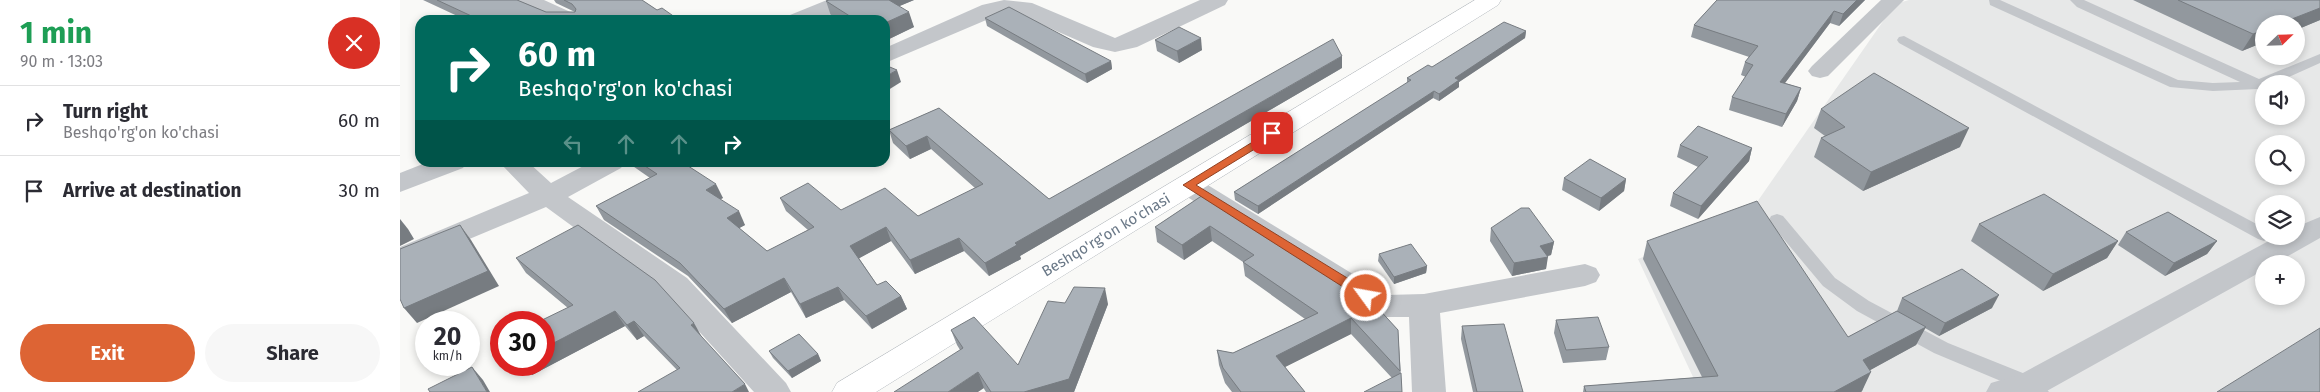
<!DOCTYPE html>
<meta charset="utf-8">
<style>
:root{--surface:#fff;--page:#f7f7f7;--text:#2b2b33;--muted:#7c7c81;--line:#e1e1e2;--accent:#dd6434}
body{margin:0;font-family:"Fira Sans",sans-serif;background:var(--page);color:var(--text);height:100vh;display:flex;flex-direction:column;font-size:19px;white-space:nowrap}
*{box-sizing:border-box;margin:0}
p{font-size:16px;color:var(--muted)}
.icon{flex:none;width:28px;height:28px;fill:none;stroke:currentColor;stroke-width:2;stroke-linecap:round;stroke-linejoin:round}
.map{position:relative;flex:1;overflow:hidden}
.sheet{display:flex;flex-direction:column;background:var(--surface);width:400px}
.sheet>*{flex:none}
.banner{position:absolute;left:15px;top:15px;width:475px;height:152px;border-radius:15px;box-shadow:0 2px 8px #0003;background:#00695c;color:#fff;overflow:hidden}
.needle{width:32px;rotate:67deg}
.fabs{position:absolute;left:1855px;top:15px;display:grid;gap:10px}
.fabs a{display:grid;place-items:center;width:50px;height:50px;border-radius:50%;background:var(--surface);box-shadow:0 2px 8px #0003;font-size:25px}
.speed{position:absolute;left:15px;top:311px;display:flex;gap:10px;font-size:25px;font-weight:700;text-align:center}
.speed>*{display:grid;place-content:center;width:65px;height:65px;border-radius:50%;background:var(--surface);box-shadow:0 2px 8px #0003;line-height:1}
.speed small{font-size:12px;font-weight:400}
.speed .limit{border:8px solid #d22;background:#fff;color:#111}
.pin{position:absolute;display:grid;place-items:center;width:42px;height:42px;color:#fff;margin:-21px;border-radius:10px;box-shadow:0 2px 8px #0006}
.me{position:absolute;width:55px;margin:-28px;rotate:302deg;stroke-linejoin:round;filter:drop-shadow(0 0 4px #0008)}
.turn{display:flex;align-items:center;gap:18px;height:105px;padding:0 20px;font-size:22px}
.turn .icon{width:65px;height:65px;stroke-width:2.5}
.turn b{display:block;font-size:35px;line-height:42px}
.lanes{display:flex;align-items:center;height:48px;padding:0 20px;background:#0003;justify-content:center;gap:25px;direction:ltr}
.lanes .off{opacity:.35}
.round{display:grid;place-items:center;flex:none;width:52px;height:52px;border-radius:26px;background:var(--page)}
.head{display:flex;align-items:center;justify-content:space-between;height:85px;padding:0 20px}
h1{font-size:30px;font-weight:700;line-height:38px;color:#1e9e55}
.primary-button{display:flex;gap:10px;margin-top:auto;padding:10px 20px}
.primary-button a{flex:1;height:58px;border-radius:30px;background:var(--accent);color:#fff;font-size:20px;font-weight:700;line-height:58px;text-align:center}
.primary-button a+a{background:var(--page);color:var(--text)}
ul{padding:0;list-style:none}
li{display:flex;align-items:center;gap:15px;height:70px;padding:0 20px;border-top:1px solid var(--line)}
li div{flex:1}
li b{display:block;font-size:19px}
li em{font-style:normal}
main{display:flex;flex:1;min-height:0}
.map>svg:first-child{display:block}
.built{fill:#e7e8e8;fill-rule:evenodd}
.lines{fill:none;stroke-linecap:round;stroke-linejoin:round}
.secondary-casing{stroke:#b5babf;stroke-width:1}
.lane{fill:#c3c6ca;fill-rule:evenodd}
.street{fill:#c3c6ca;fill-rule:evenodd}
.secondary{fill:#fff;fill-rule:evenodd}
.wall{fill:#92989e}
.shaded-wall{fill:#777c81}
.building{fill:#aab1b8;stroke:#777c81}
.route{fill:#dd6434;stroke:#904122}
.labels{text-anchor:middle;stroke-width:5;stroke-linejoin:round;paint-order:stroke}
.street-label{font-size:15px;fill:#6a7887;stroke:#fff}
</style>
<main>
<section class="sheet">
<div class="head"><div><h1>1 min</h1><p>90 m · 13:03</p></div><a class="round" style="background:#d93025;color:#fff"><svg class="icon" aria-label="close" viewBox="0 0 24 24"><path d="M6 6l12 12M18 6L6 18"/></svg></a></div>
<ul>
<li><svg class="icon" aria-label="right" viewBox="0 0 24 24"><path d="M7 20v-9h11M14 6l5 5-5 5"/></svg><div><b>Turn right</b><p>Beshqo'rg'on ko'chasi</p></div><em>60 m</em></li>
<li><svg class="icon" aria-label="arrive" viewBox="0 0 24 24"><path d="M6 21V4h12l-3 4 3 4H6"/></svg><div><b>Arrive at destination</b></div><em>30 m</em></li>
</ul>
<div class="primary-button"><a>Exit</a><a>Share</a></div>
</section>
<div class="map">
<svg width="1920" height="392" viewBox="0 0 1920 392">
<rect width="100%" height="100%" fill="#f9f9f7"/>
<path class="built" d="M1509,0H1920V392H1300L1238,259L1348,215L1495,4ZM1864,24H1896V56H1864ZM1864,84H1896V116H1864ZM1864,144H1896V176H1864ZM1864,204H1896V236H1864ZM1864,264H1896V296H1864Z"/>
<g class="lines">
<defs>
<path id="secondary" d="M1075,0H1101L1098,5L476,392H432L437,383Z"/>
</defs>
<use href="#secondary" class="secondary-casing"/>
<g class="lane">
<path d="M1589,0H1600L1778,80L1813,83L1840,82L1677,7L1670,0H1684L1859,79L1920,54V63L1873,84H1864V88L1858,89L1813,91L1770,87L1590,5Z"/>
<path d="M1504,36L1864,228V236H1872L1864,241L1858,239L1499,43L1497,40L1499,37Z"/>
<path d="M1377,214L1383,216L1435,278L1469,301L1548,343L1638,379L1649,392H1627L1534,353L1457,311L1423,286L1371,224L1369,220L1371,216Z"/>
</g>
<g class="street">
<path d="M116,0H144L177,15L180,20H152L119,5Z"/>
<path d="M427,0H457L454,5L417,20H387L390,15Z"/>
<path d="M604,0L632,3L715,38L800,0H828L825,5L737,47L715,52L693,47L610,11L598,15L485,63V48L582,5Z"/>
<path d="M1481,0H1504L1428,76L1420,78L1412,76L1408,71L1412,66Z"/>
<path d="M28,162H67L63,168L0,192V173Z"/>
<path d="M99,162H128L151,183L191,162H225L221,168L168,197L287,278L386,383L391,392H354L265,294L146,207L0,268V247L129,193Z"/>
<path d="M788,176L798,179L987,295L1024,294L1185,264L1196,268L1200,275L1196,282L1185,286L1040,313L1046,392H1012L1009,317H982L971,314L778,191L774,185L778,179Z"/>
<path d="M1920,217V238L1874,264H1864V270L1645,392H1586L1591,383L1621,374L1878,236H1896V227Z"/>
</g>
<use href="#secondary" class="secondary"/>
</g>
<g class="wall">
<path d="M23,0H117L146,12H175L156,3L154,0H242L257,10L279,20H66Z"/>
<path d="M429,0H514L499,6L514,27L485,41V20H437L431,16L426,1Z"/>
<path d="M1317,0H1465L1439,26L1430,23L1385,83L1401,88L1397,101L1382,127L1329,110L1332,97L1346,77L1341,75L1345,62L1349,57L1291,37L1294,25Z"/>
<path d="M1733,0H1920V20L1896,30V24H1864V42L1842,51Z"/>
<path d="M585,18L711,61L712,69L687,83L587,26Z"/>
<path d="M1126,31L1125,38L1059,82V87L1039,101L1033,98L858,214L835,200L834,192L1007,83V78L1032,67Z"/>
<path d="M755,40L802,50L779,63L757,51Z"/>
<path d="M942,68L620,256L621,259L589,276L564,251L515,274L491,241L459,258L477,285L501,296L507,309L472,329L444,300L406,318L391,292L332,323L288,276L204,220L196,206L250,178L227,162H282L323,198L320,199L345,225L339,228L367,251L408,230L386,211L380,198L441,210L518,216L575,188L531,149L510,159L493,143L489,130L539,108L649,199Z"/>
<path d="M1421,109L1560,147L1463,191L1414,157L1421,138L1425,136L1414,128Z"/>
<path d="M1280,145L1352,148L1349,161L1298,219L1270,206L1273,193L1298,167L1277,157Z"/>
<path d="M168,162H183L176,167Z"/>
<path d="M1164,178L1226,179L1224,191L1199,211L1162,190Z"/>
<path d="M803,195L981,312L998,330L1002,392L992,378L951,334L885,367L905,392H832L825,383L819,365L817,350L833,353L905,319L845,276L843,262L812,241L784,260L757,242L755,227Z"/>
<path d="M1579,224L1718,241L1707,258L1643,291L1571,241Z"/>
<path d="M1091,228L1154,242L1151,255L1147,256L1146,269L1112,276L1090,241Z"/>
<path d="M1726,232L1817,241L1807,254L1765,276L1718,245Z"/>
<path d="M1247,241L1448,337L1497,311L1502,298L1592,308L1539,336L1525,328L1516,345L1470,370L1462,391L1461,392H1183L1184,386L1302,377L1243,259Z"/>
<path d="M979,254L1027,266L1026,273L994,284L978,261Z"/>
<path d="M116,258L302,338L345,384L277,370L244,336L237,340L225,326L132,375L124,365H144L168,308L126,273Z"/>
<path d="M665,303L708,304L674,392H586L557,345L551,330L618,365Z"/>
<path d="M1156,320L1209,347L1206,360L1163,363L1154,333Z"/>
<path d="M1062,326L1123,392H1073L1061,339Z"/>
<path d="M369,351L418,354L421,361L392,378L373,358Z"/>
</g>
<g class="shaded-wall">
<path d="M484,0H514L488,11Z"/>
<path d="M1457,0H1465L1439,26L1443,14Z"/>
<path d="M1920,8V20L1896,30V24H1879Z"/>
<path d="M1434,11L1430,23L1376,95L1380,82Z"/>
<path d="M509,12L514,27L485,41V23Z"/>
<path d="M1864,30V42L1842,51L1853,34Z"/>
<path d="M1126,31L1125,38L1059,82V87L1039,101V94L1055,78Z"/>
<path d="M801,38L802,50L779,63L777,51Z"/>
<path d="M942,56V68L620,256L621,259L589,276L585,263L615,243Z"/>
<path d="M711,61L712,69L687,83L685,74Z"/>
<path d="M497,70L501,82L485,92V77Z"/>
<path d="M1401,88L1397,101L1382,127L1386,114Z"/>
<path d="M1034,91L1033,98L858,214V206Z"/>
<path d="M1569,128L1560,147L1463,191L1471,172Z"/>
<path d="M527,136L531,149L510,159L506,146Z"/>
<path d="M1352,148L1349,161L1298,219L1301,206Z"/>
<path d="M173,162H183L176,167Z"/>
<path d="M1226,179L1224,191L1199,211L1201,198Z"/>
<path d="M316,184L323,198L313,203L306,190Z"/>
<path d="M339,211L345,225L334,231L327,218Z"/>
<path d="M0,219L8,229L14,239L0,246Z"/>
<path d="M60,225L71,240L99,286L17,323L4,308Z"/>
<path d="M810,226L812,241L784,260L782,245Z"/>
<path d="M486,227L491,241L456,260L450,246Z"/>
<path d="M559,238L564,251L515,274L510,260Z"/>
<path d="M1718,241L1707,258L1643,291L1653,274Z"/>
<path d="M1817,241L1807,254L1765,276L1774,263Z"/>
<path d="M1154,242L1151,255L1141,258L1148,257L1146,269L1112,276L1114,263L1140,246Z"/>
<path d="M1027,266L1026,273L994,284V277Z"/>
<path d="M384,278L391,292L332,323L324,309Z"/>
<path d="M438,287L444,300L406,318L400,304Z"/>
<path d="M705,288L708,304L674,392H624Z"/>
<path d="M1599,295L1592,308L1539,336L1545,323Z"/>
<path d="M501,296L507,309L472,329L466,316Z"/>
<path d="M981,304V319L976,306Z"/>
<path d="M215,311L225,326L132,375L124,365H144V348Z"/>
<path d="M951,318V334L877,371L876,356Z"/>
<path d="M234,321L244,336L237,340L227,325Z"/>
<path d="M294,323L303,339L291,325Z"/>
<path d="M1526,327L1516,345L1454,379L1463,360Z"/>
<path d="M418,354L421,361L392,378L388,371Z"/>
<path d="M72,367L83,380L90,392H87Z"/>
<path d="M578,372L584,388L578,392H548Z"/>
<path d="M1471,372L1462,391L1461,392H1434Z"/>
<path d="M345,384L349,392H332Z"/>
</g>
<g class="building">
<path d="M37,0H117L146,12H175L176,9L172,4L164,0H242L257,10L262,8L279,20H80Z"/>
<path d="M429,0H489L509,12L485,23V20H456L426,1Z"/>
<path d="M1317,0H1457L1443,14L1434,11L1380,82L1401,88L1386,114L1332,97L1353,65L1345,62L1358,46L1294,25Z"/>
<path d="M1778,0H1920V8L1879,24H1864V30L1853,34Z"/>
<path d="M609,7L711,61L685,74L585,18Z"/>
<path d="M1104,22L1126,31L1055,78L1059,80L1039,94L1034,91L858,206L834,192L1011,80L1007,78L1028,65L1032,67Z"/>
<path d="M779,27L801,38L777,51L755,40Z"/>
<path d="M933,39L942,56L615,243L617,245L585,263L559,238L510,260L486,227L450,246L477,285L486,281L501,296L466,316L438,287L400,304L384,278L324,309L280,263L196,206L257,174L239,162H282L316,184L306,190L339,211L327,218L367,251L414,227L380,198L408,183L441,210L485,188L518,216L583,184L527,136L506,146L489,130L539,108L649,199Z"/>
<path d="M485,65L497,70L485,77Z"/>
<path d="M1474,73L1569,128L1471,172L1421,138L1445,127L1421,109Z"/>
<path d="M1298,126L1352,148L1301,206L1273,193L1308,157L1280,145Z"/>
<path d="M1190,159L1226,179L1201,198L1164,178Z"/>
<path d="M1644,194L1718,241L1653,274L1579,224Z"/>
<path d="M803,195L970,301L981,304L976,306L998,330L1000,371L951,318L876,356L905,392H841L823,368L817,350L833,353L918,313L843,262L854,255L810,226L782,245L755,227Z"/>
<path d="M1357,201L1448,337L1497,311L1526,327L1463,360L1471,372L1434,392H1186L1184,386L1318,376L1247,241Z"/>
<path d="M1121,208H1129L1154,242L1140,246L1148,257L1114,263L1091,228Z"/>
<path d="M1768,212L1817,241L1774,263L1726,232Z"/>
<path d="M60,225L88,271L4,308L0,299V249Z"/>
<path d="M178,225L255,280L294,323L291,325L345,384L332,392H238L280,368L234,321L227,325L215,311L144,348V322H138L173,305L116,258Z"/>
<path d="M1011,244L1027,266L994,277L979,254Z"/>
<path d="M1562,269L1599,295L1545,323L1502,298Z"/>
<path d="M674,287L705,288L669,379L624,392H591L578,372L548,392H494L563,348L551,330L574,317L618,365L648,301L665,303Z"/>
<path d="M1198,317L1209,347L1166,350L1156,320Z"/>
<path d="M1104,324L1123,392H1077L1062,326Z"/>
<path d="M1920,328V392H1817Z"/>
<path d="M399,334L418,354L388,371L369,351Z"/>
<path d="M72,367L87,392H30L28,389Z"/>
<path d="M1001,373L1002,392H964Z"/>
</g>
<path class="route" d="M872,130L876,131V136L796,185L970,292L972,296L970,299H962L783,185Z"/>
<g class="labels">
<g class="street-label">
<text transform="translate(706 235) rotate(-31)" y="5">Beshqo'rg'on ko'chasi</text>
</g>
</g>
</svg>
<div class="fabs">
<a><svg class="needle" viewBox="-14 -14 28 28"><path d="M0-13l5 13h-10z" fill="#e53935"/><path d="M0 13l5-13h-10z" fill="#7c7c81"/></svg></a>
<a><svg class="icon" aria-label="sound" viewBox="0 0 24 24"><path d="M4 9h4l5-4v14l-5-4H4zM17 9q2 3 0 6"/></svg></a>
<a><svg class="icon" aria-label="search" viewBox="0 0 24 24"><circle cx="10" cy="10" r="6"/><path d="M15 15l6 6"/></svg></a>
<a><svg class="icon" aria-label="layers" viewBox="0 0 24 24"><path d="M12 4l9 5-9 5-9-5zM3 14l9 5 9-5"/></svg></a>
<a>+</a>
</div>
<div class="speed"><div>20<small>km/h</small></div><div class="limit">30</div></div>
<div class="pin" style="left:872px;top:133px;background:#d93025"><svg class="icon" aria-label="arrive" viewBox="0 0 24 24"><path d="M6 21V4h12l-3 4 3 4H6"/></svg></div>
<svg class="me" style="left:966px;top:296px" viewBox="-20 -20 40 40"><circle r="17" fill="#dd6434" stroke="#fff" stroke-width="3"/><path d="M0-11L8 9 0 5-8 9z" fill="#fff"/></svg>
<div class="banner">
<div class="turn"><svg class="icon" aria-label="right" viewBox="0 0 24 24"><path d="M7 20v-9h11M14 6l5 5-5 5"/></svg><div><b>60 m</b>Beshqo'rg'on ko'chasi</div></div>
<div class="lanes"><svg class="icon off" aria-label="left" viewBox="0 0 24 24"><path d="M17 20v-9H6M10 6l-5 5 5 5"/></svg><svg class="icon off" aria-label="ahead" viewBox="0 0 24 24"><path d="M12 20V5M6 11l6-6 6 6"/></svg><svg class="icon off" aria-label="ahead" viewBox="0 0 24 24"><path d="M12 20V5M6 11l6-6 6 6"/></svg><svg class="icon" aria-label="right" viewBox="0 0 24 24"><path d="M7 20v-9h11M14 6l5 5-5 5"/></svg></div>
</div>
</div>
</main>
